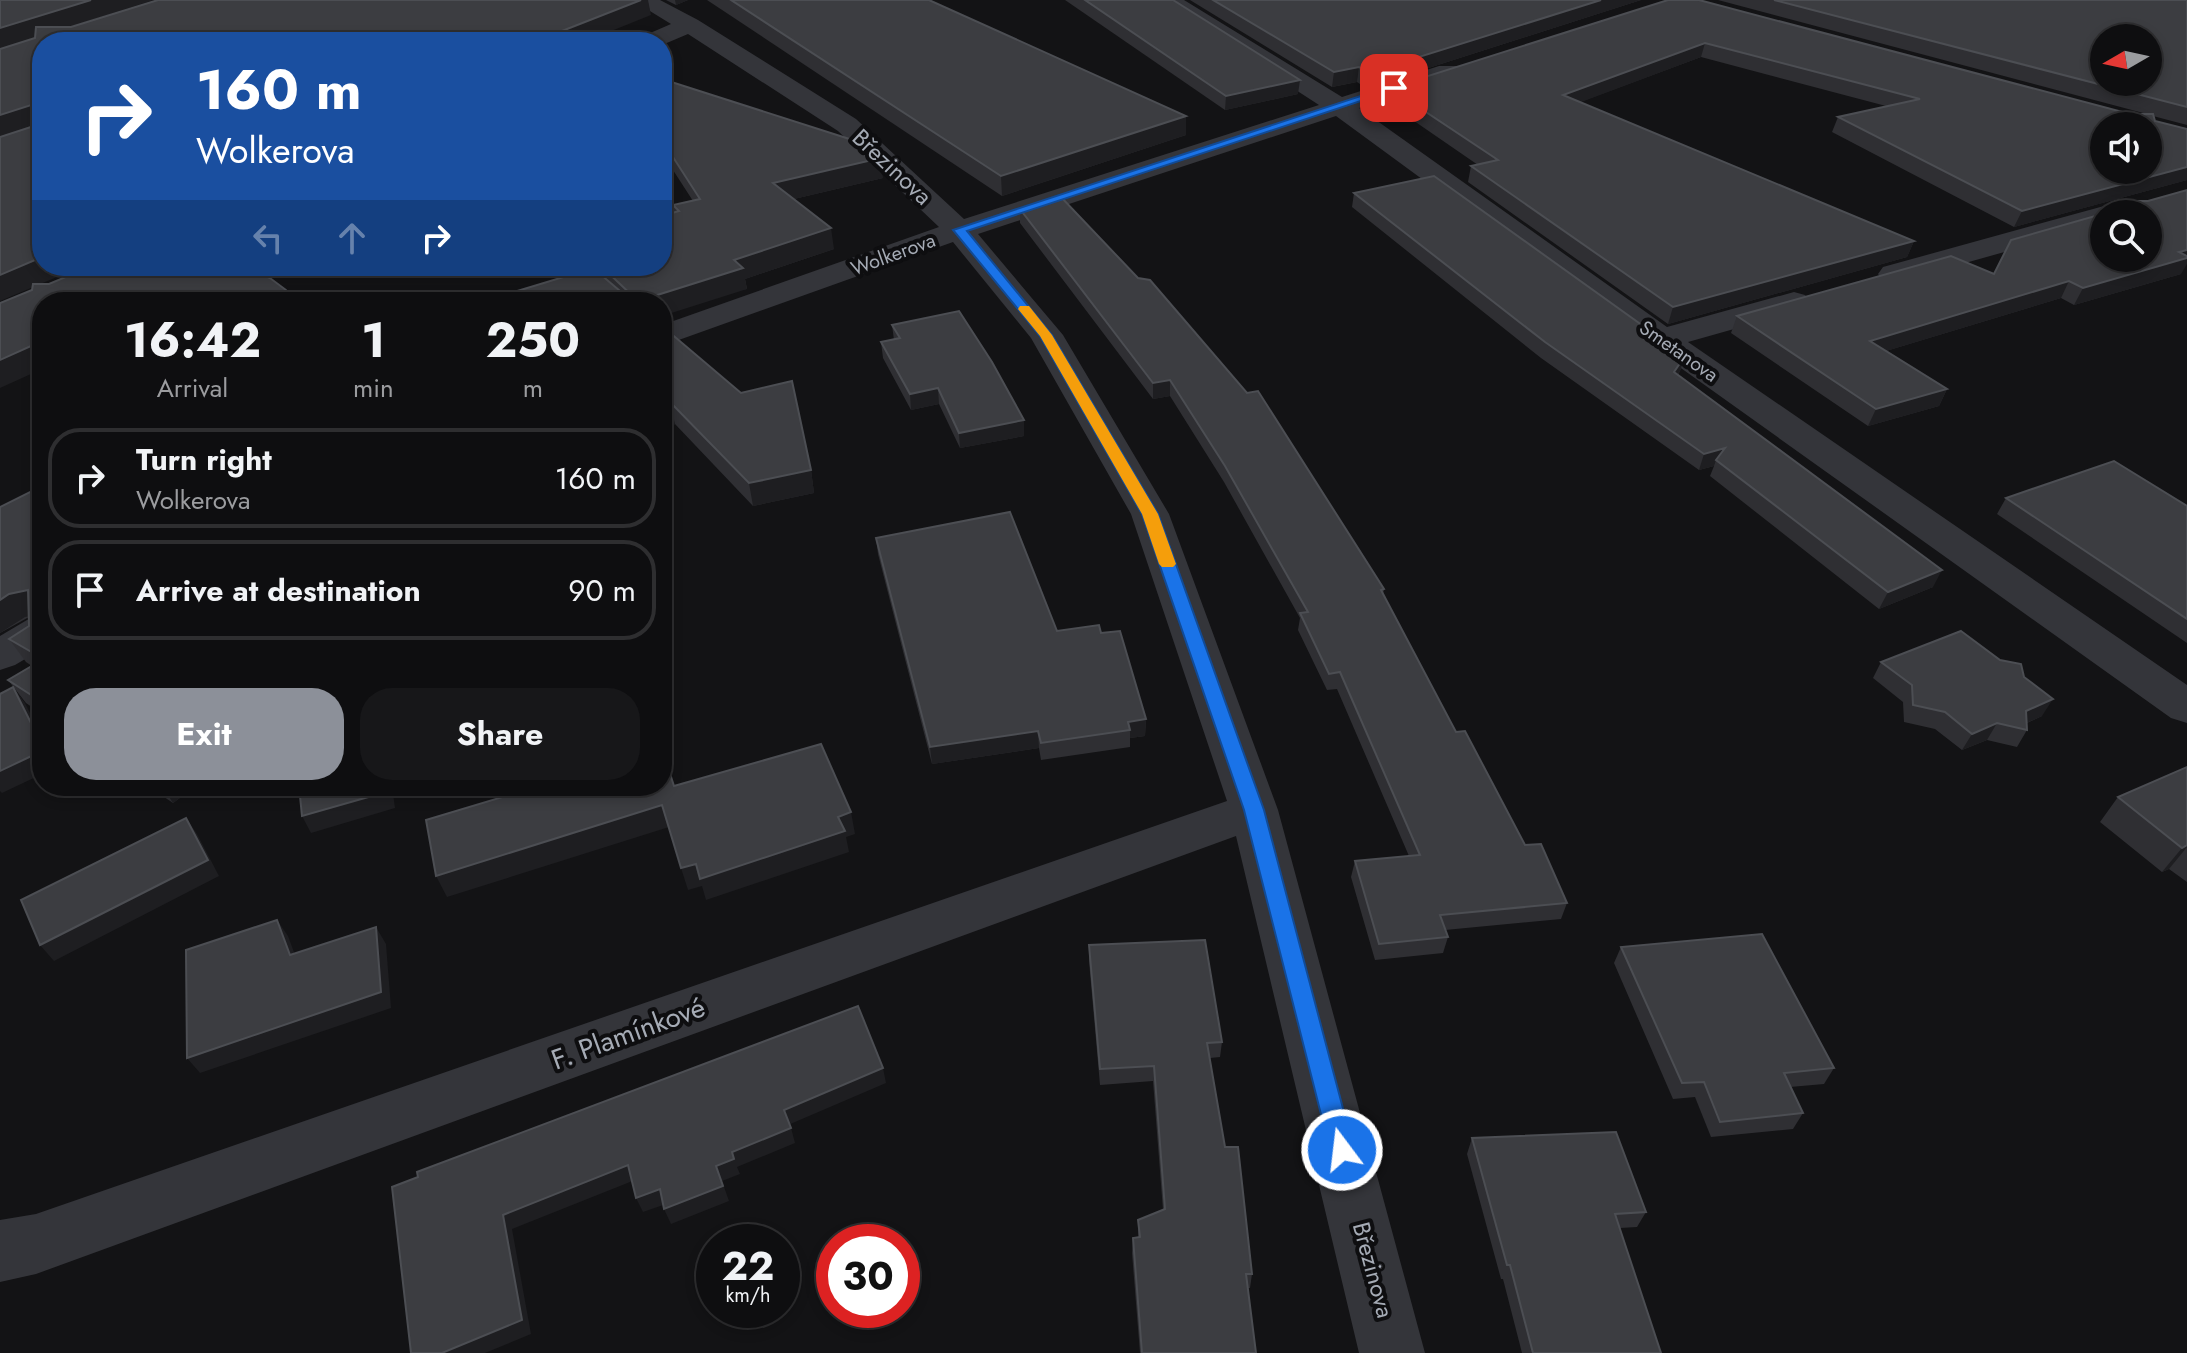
<!DOCTYPE html>
<meta charset="utf-8">
<style>
:root{--surface:#0e0e10;--page:#171719;--text:#f1f3f6;--muted:#9b9c9f;--line:#2e2e30;--accent:#8c9099}
body{margin:0;font-family:Jost,sans-serif;background:var(--page);color:var(--text);height:100vh;display:flex;flex-direction:column;font-size:30px;white-space:nowrap}
*{box-sizing:border-box;margin:0}
p{font-size:26px;color:var(--muted)}
.icon{flex:none;width:44px;height:44px;fill:none;stroke:currentColor;stroke-width:2;stroke-linecap:round;stroke-linejoin:round}
.map{position:relative;flex:1;overflow:hidden}
.panel{position:absolute;left:32px;top:292px;width:640px;height:504px;display:flex;flex-direction:column;background:var(--surface);border-radius:32px;box-shadow:0 4px 12px #0003,0 0 0 2px var(--line)}
.panel>*{flex:none}
.top-card{position:absolute;left:32px;top:32px;width:640px;height:244px;border-radius:32px;box-shadow:0 4px 12px #0003,0 0 0 2px var(--line);background:#1a4fa0;color:#fff;overflow:hidden}
.needle{width:52px;rotate:261deg}
.buttons{position:absolute;left:2090px;top:24px;display:grid;gap:16px}
.buttons a{display:grid;place-items:center;width:72px;height:72px;border-radius:50%;background:var(--surface);box-shadow:0 4px 12px #0003,0 0 0 2px var(--line);font-size:40px}
.speed{position:absolute;left:696px;top:1224px;display:flex;gap:16px;font-size:40px;font-weight:700;text-align:center}
.speed>*{display:grid;place-content:center;width:104px;height:104px;border-radius:50%;background:var(--surface);box-shadow:0 4px 12px #0003,0 0 0 2px var(--line);line-height:1}
.speed small{font-size:20px;font-weight:400}
.speed .limit{border:12px solid #d22;background:#fff;color:#111}
.pin{position:absolute;display:grid;place-items:center;width:68px;height:68px;color:#fff;margin:-34px;border-radius:16px;box-shadow:0 4px 12px #0006}
.me{position:absolute;width:88px;margin:-44px;rotate:345deg;stroke-linejoin:round;filter:drop-shadow(0 0 6px #0008)}
.turn{display:flex;align-items:center;gap:28px;height:168px;padding:0 32px;font-size:36px}
.turn .icon{width:104px;height:104px;stroke-width:2.5}
.turn b{display:block;font-size:56px;line-height:68px}
.lanes{display:flex;align-items:center;height:76px;padding:0 32px;background:#0003;justify-content:center;gap:40px;direction:ltr}
.lanes .off{opacity:.35}
.eta{display:flex;justify-content:space-evenly;align-items:center;height:136px;text-align:center}
.eta b{font-size:48px;font-weight:700;line-height:56px}
.primary-button{display:flex;gap:16px;margin-top:auto;padding:16px 32px}
.primary-button a{flex:1;height:92px;border-radius:32px;background:var(--accent);color:#fff;font-size:32px;font-weight:700;line-height:92px;text-align:center}
.primary-button a+a{background:var(--page);color:var(--text)}
ul{padding:0;list-style:none}
li{display:flex;align-items:center;gap:24px;height:100px;margin:0 16px 12px;padding:0 16px;border:4px solid var(--line);border-radius:32px}
li div{flex:1}
li b{display:block;font-size:30px}
li em{font-style:normal}
.map>svg:first-child{display:block}
.lines{fill:none;stroke-linecap:round;stroke-linejoin:round}
.street{fill:#34353a;fill-rule:evenodd}
.wall{fill:#2f2f33}
.shaded-wall{fill:#1e1e21}
.building{fill:#3c3d41;stroke:#4c4e53;stroke-width:2;fill-rule:evenodd}
.route{fill:#1a73e8;stroke:#114b97;stroke-width:2}
.slow{fill:#f59e0b}
.labels{text-anchor:middle;stroke-width:8;stroke-linejoin:round;paint-order:stroke}
.far-street-label{font-size:20px;fill:#a5abb5;stroke:#0e0e10}
.street-label{font-size:24px;fill:#a5abb5;stroke:#0e0e10}
.near-street-label{font-size:28px;fill:#a5abb5;stroke:#0e0e10}
</style>
<div class="map">
<svg width="2187" height="1353" viewBox="0 0 2187 1353">
<rect width="100%" height="100%" fill="#131315"/>
<g class="lines">
<g class="street">
<path d="M632,0H660L698,20L856,119L964,219L1319,105L1157,0H1184L1342,97L1439,66H1457L1460,71L1457,76L1359,108L1667,327L1794,292L1805,295L1810,302L1805,309L1688,342L2187,685V723L2171,718L1650,346L1336,116L978,234L1063,335L1169,514L1278,810L1425,1353H1359L1236,836L36,1274L0,1282V1220L36,1214L1227,801L1131,514L1031,338L953,242L662,346V325L939,227L838,131L688,34L662,45V42H637L641,37L671,24Z"/>
<path d="M2104,206L2114,209L2118,214H2104V224L1894,283L1883,281L1878,274L1883,267Z"/>
<path d="M42,616V649L15,665L0,670V636L27,620Z"/>
</g>
</g>
<g class="wall">
<path d="M666,0H688L676,5Z"/>
<path d="M707,0H929L1186,135L1002,196Z"/>
<path d="M1065,0H1173L1298,94L1225,110Z"/>
<path d="M1190,0H1641L1366,88L1357,82L1332,87Z"/>
<path d="M1668,0L2130,114H2147L1718,0H2187V125L2153,116L2155,121L2187,129V180L2014,227L1832,132L1838,117L1886,106L1701,57L1580,102L1914,241L1907,257L1668,324L1468,182L1471,166L1478,165L1388,103L1390,88Z"/>
<path d="M662,79L883,178L794,199L834,249L745,279L747,289L662,302H488L588,269L584,266H662L674,212L673,205L693,201L662,153Z"/>
<path d="M1354,193L1685,356L1680,371L1678,375L1933,587L1879,609L1710,476L1714,466L1699,470L1541,358L1352,207Z"/>
<path d="M2115,201H2148L2181,274L2074,305L2061,298L1886,351L1947,389L1939,406L1868,426L1731,333L1737,316L1994,274L2110,212Z"/>
<path d="M1020,209L1384,589L1383,595L1456,732L1525,845L1567,903L1561,919L1445,930L1448,937L1443,953L1375,960L1351,877L1355,861L1409,856L1337,689L1327,690L1298,630L1300,618L1224,482L1170,396L1153,399L1020,223Z"/>
<path d="M892,325L1024,436L960,448L939,404L911,410L883,358L881,342L894,340Z"/>
<path d="M662,326L811,470L814,493L753,506L675,424L662,431Z"/>
<path d="M42,486V714L26,703L8,680L32,666L26,662L9,639L29,626V617L0,633V507Z"/>
<path d="M2006,498L2187,506V643L1997,514Z"/>
<path d="M876,538L1057,631L1101,633L1146,719L1145,736L1130,738V747L1041,760L1039,748L932,764L878,554Z"/>
<path d="M2000,660L2024,677L2042,716L2027,723V730L2017,747L1987,740L1962,750L1935,729L1904,722L1903,702L1873,678L1881,662Z"/>
<path d="M2187,767V882L2169,869L2162,872L2100,822L2118,797Z"/>
<path d="M148,786H196L173,803Z"/>
<path d="M1089,945L1222,1042L1220,1057L1210,1058L1225,1147L1252,1274L1250,1288H1248L1256,1353H1140L1132,1253L1133,1238H1138V1220L1163,1210L1153,1081L1100,1085L1089,961Z"/>
<path d="M1621,947L1834,1068L1824,1084L1790,1087L1803,1113L1793,1129L1711,1137L1695,1097L1673,1099L1614,963Z"/>
<path d="M1472,1138L1646,1212L1637,1227L1620,1228L1661,1353H1522L1503,1279H1501L1467,1154Z"/>
</g>
<g class="shaded-wall">
<path d="M91,0H154L0,49V28Z"/>
<path d="M641,0H648L651,15L584,42H540L539,40Z"/>
<path d="M675,0H688L676,5Z"/>
<path d="M1601,0H1641L1366,88L1368,73Z"/>
<path d="M1705,43L1701,57L1560,110L1563,95Z"/>
<path d="M1359,67L1357,82L1332,87L1334,72Z"/>
<path d="M1300,80L1298,94L1225,110L1226,96Z"/>
<path d="M31,105L41,124L0,137V115Z"/>
<path d="M1186,116V135L1002,196L1001,176Z"/>
<path d="M881,158L883,178L777,203L773,183Z"/>
<path d="M2187,167V180L2014,227L2022,211Z"/>
<path d="M831,228L834,249L745,279L747,289L662,316V302H639L638,301L734,260Z"/>
<path d="M1914,241L1907,257L1668,324L1673,307Z"/>
<path d="M2187,249V264L2181,274L2074,305L2083,288Z"/>
<path d="M42,257V266H83L0,301V275Z"/>
<path d="M227,266H261L232,279Z"/>
<path d="M2069,281L2061,298L1863,358L1870,341Z"/>
<path d="M42,341V369L0,388V360Z"/>
<path d="M1685,356L1680,371L1668,388L1674,372Z"/>
<path d="M1170,380V396L1153,399V383Z"/>
<path d="M938,388L939,404L911,410L910,394Z"/>
<path d="M1947,389L1939,406L1868,426L1876,409Z"/>
<path d="M670,402L675,424L662,431V406Z"/>
<path d="M1024,420V436L960,448L959,433Z"/>
<path d="M1725,448L1716,460L1714,466L1699,470L1704,454Z"/>
<path d="M811,470L814,493L753,506L749,483Z"/>
<path d="M1942,570L1933,587L1879,609L1888,592Z"/>
<path d="M28,590L42,614L25,617L0,633V600L9,594Z"/>
<path d="M13,687L25,703L42,737V745Z"/>
<path d="M2053,699L2042,716L2015,728L2026,711Z"/>
<path d="M1146,719L1145,736L1130,738V730L1128,722Z"/>
<path d="M1997,723L1987,740L1962,750L1972,734Z"/>
<path d="M1038,731L1039,748L932,764L930,747Z"/>
<path d="M42,751V774L2,793L0,791V771Z"/>
<path d="M162,786H196L173,803Z"/>
<path d="M385,786H392L395,808L311,833L302,816Z"/>
<path d="M662,805L669,827L447,897L436,876Z"/>
<path d="M851,812L855,834L846,837L849,852L706,900L702,886L688,890L681,868Z"/>
<path d="M186,818L197,834L219,876L54,961L40,945Z"/>
<path d="M2187,845V847L2169,869L2162,872L2182,848Z"/>
<path d="M277,920L288,936L301,971L290,955Z"/>
<path d="M376,927L386,944L391,1008L200,1073L187,1058Z"/>
<path d="M883,1068L886,1083L788,1125L784,1110Z"/>
<path d="M791,1128L795,1143L737,1167L740,1174L722,1181L729,1201L671,1224L664,1209L716,1166L732,1152Z"/>
<path d="M628,1165L635,1180L512,1229L531,1334L485,1353H442L503,1215Z"/>
<path d="M660,1189L666,1204L643,1212L636,1198Z"/>
</g>
<g class="building">
<path d="M0,0H91L0,28Z"/>
<path d="M158,0H641L539,40L545,42H42V257L0,275V137L34,126L35,108L31,105L0,115V49L35,38L36,27H71Z"/>
<path d="M731,0H929L1186,116L1001,176Z"/>
<path d="M1085,0H1173L1300,80L1226,96Z"/>
<path d="M1213,0H1601L1368,73L1359,67L1334,72Z"/>
<path d="M1668,0H1699L2130,114H2153L2155,121L2187,129V167L2022,211L1838,117L1920,99L1705,43L1563,95L1914,241L1673,307L1471,166L1498,160L1390,88ZM2104,126H2148V170H2104Z"/>
<path d="M1774,0H2187V107ZM2104,38H2148V82H2104Z"/>
<path d="M662,79L865,144L881,158L773,183L831,228L734,260L743,268L638,301L601,266H662V216L679,211L673,205L700,199L662,140Z"/>
<path d="M1434,176L1685,356L1674,372L1942,570L1888,592L1716,460L1725,448L1704,454L1545,342L1354,193Z"/>
<path d="M2187,190V250L2179,252L2187,256V258L2083,288L2069,281L1870,341L1947,389L1876,409L1737,316L1951,256L1994,274L2011,240L2113,211L2115,201H2148ZM2104,214H2148V258H2104Z"/>
<path d="M1060,196L1138,278L1150,280L1247,393L1258,391L1384,589L1381,590L1456,732L1465,731L1525,845L1541,844L1567,903L1440,915L1448,937L1379,944L1355,861L1420,855L1340,672L1329,674L1300,613L1308,612L1225,466L1170,380L1153,383L1020,209Z"/>
<path d="M92,266H242L270,278L286,290L288,297L293,295L302,302H42V341L0,360V303L32,290L33,284H49Z"/>
<path d="M593,268L633,302H488L514,292Z"/>
<path d="M959,311L992,362L1024,420L959,433L938,388L910,394L881,342L900,338L892,325Z"/>
<path d="M662,326L741,393L792,381L811,470L749,483L670,402L662,406Z"/>
<path d="M2114,461L2187,506V619L2006,498Z"/>
<path d="M42,486V658L9,639L29,626L28,590L9,594L0,600V507Z"/>
<path d="M1010,512L1057,631L1099,625L1101,633L1120,631L1146,719L1128,722L1130,730L1041,743L1038,731L930,747L876,538Z"/>
<path d="M1961,631L2000,660L2021,664L2024,677L2053,699L2026,711L2027,730L1997,723L1972,734L1945,712L1913,705L1912,685L1881,662Z"/>
<path d="M42,660V702L8,680Z"/>
<path d="M13,687L42,745V751L0,771V694Z"/>
<path d="M821,744L851,812L838,817L845,831L700,879L696,864L681,868L662,805L436,876L426,820L539,786H662V749L674,786Z"/>
<path d="M2187,767V845L2182,848L2118,797Z"/>
<path d="M299,786H385L386,792L302,816Z"/>
<path d="M186,818L208,860L40,945L21,900Z"/>
<path d="M277,920L290,955L376,927L381,992L187,1058L186,950Z"/>
<path d="M1762,934L1834,1068L1784,1073L1803,1113L1720,1122L1704,1082L1682,1083L1621,947Z"/>
<path d="M1205,940L1222,1042L1207,1043L1225,1147H1238L1252,1274H1246L1256,1353H1142L1133,1238L1140,1237L1138,1220L1165,1209L1154,1066L1100,1069L1089,945Z"/>
<path d="M858,1006L883,1068L784,1110L791,1128L732,1152L734,1159L716,1166L723,1186L664,1209L660,1189L636,1198L628,1165L503,1215L522,1320L442,1353H411L392,1187L418,1177L417,1172Z"/>
<path d="M1616,1132L1646,1212L1615,1214L1661,1353H1533L1510,1265H1507L1472,1138Z"/>
</g>
<path class="route" d="M1391,86L1400,88L967,231L1052,335L1158,514L1264,810L1354,1150L1351,1158L1342,1161L1334,1158L1330,1150L1244,810L1142,514L1040,336L953,230Z"/>
<path class="slow" d="M1020,306H1029L1052,335L1158,514L1176,564L1173,567H1162L1159,564L1142,514L1040,336L1018,309Z"/>
<g class="labels">
<g class="far-street-label">
<text transform="translate(893 254) rotate(-20)" y="7">Wolkerova</text>
<text transform="translate(1679 351) rotate(35)" y="7">Smetanova</text>
</g>
<g class="street-label">
<text transform="translate(892 167) rotate(43)" y="8">Březinova</text>
<text transform="translate(1373 1270) rotate(75)" y="8">Březinova</text>
</g>
<g class="near-street-label">
<text transform="translate(628 1033) rotate(-20)" y="10">F. Plamínkové</text>
</g>
</g>
</svg>
<div class="buttons">
<a><svg class="needle" viewBox="-14 -14 28 28"><path d="M0-13l5 13h-10z" fill="#e53935"/><path d="M0 13l5-13h-10z" fill="#9b9c9f"/></svg></a>
<a><svg class="icon" aria-label="sound" viewBox="0 0 24 24"><path d="M4 9h4l5-4v14l-5-4H4zM17 9q2 3 0 6"/></svg></a>
<a><svg class="icon" aria-label="search" viewBox="0 0 24 24"><circle cx="10" cy="10" r="6"/><path d="M15 15l6 6"/></svg></a>
</div>
<div class="speed"><div>22<small>km/h</small></div><div class="limit">30</div></div>
<div class="pin" style="left:1394px;top:88px;background:#d93025"><svg class="icon" aria-label="arrive" viewBox="0 0 24 24"><path d="M6 21V4h12l-3 4 3 4H6"/></svg></div>
<svg class="me" style="left:1342px;top:1150px" viewBox="-20 -20 40 40"><circle r="17" fill="#1a73e8" stroke="#fff" stroke-width="3"/><path d="M0-11L8 9 0 5-8 9z" fill="#fff"/></svg>
<div class="top-card">
<div class="turn"><svg class="icon" aria-label="right" viewBox="0 0 24 24"><path d="M7 20v-9h11M14 6l5 5-5 5"/></svg><div><b>160 m</b>Wolkerova</div></div>
<div class="lanes"><svg class="icon off" aria-label="left" viewBox="0 0 24 24"><path d="M17 20v-9H6M10 6l-5 5 5 5"/></svg><svg class="icon off" aria-label="ahead" viewBox="0 0 24 24"><path d="M12 20V5M6 11l6-6 6 6"/></svg><svg class="icon" aria-label="right" viewBox="0 0 24 24"><path d="M7 20v-9h11M14 6l5 5-5 5"/></svg></div>
</div>
<section class="panel">
<div class="eta">
<div><b>16:42</b><p>Arrival</p></div>
<div><b>1</b><p>min</p></div>
<div><b>250</b><p>m</p></div>
</div>
<ul>
<li><svg class="icon" aria-label="right" viewBox="0 0 24 24"><path d="M7 20v-9h11M14 6l5 5-5 5"/></svg><div><b>Turn right</b><p>Wolkerova</p></div><em>160 m</em></li>
<li><svg class="icon" aria-label="arrive" viewBox="0 0 24 24"><path d="M6 21V4h12l-3 4 3 4H6"/></svg><div><b>Arrive at destination</b></div><em>90 m</em></li>
</ul>
<div class="primary-button"><a>Exit</a><a>Share</a></div>
</section>
</div>
